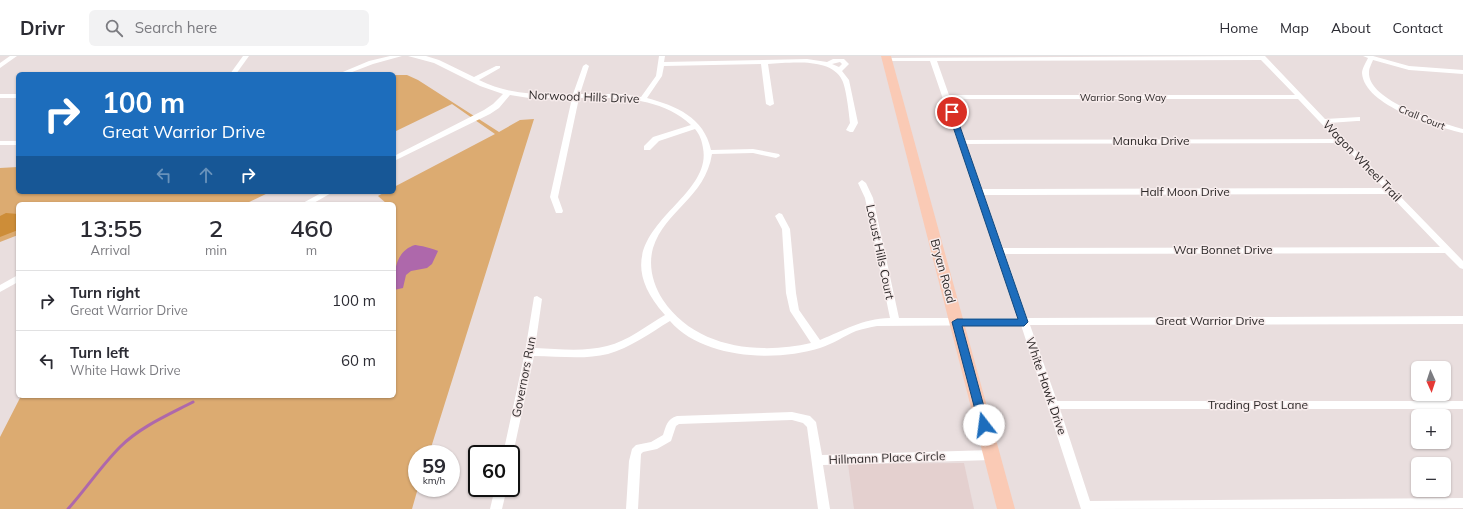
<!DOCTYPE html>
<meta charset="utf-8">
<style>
:root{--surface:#fff;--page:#f2f2f3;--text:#2b2b33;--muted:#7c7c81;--line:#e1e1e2}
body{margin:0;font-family:Mulish,sans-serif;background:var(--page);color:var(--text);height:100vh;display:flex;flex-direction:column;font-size:15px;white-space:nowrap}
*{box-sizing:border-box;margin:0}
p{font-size:13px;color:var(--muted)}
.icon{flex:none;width:22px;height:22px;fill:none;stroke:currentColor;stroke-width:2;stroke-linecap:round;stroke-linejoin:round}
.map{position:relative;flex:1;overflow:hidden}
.side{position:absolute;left:16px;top:146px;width:380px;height:196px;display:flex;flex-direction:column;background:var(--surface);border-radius:6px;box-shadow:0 1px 3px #0004}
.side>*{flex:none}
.banner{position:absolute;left:16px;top:16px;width:380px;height:122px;border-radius:6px;box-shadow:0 1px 3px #0004;background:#1d6dbc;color:#fff;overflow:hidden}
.needle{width:26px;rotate:177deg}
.tools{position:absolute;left:1411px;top:305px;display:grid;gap:8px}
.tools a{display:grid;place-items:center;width:40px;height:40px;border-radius:6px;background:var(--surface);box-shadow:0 1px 3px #0004;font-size:20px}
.speed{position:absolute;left:408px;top:389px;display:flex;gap:8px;font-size:20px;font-weight:700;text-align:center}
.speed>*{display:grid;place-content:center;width:52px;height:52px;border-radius:50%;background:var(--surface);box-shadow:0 1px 3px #0004;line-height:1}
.speed small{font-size:10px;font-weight:400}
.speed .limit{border:2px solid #111;border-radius:6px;background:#fff;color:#111}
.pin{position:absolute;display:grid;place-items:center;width:34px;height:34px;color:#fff;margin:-17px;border:2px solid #fff;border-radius:50%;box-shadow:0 1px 4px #0007}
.me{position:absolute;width:44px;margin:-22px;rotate:345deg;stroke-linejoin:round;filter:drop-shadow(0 0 3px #0008)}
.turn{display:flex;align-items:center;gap:14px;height:84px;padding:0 20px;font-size:18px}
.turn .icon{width:52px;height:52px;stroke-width:2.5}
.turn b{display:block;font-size:28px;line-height:34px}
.lanes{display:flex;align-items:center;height:38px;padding:0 20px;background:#0003;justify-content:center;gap:20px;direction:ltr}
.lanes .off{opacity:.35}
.eta{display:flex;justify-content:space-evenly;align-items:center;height:68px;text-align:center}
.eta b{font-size:24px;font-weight:600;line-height:28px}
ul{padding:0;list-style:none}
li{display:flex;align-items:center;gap:12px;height:60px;padding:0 20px;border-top:1px solid var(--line)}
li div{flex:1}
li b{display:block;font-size:15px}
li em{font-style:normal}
header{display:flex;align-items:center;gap:24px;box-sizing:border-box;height:56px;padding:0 20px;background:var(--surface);border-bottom:1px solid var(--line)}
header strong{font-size:19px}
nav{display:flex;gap:22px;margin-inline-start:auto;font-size:14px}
.search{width:280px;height:36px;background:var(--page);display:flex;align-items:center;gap:10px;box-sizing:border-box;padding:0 14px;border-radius:6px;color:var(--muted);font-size:15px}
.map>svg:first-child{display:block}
.built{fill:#e4d0cf}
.green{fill:#dcab71}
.forest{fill:#cd8d38}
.water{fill:#ae68ab}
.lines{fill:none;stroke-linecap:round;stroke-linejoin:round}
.stream{stroke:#ae68ab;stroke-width:3}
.minor{fill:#fff;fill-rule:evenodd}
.primary{fill:#facab5;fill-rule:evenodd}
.route{fill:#1d6dbc;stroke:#13477a}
.labels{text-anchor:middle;stroke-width:3;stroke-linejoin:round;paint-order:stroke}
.far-street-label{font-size:10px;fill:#2d2929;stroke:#f6ebeb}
.street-label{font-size:12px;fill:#2d2929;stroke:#f6ebeb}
</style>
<header>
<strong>Drivr</strong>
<div class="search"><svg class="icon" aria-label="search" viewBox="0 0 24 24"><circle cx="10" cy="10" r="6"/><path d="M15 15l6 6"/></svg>Search here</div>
<nav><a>Home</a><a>Map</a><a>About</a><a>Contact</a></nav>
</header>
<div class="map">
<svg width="1463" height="453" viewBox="0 0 1463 453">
<rect width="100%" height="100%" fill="#e9dede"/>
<path class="built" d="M964,407L974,453H854L848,408Z"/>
<g class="green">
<path d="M394,19H407L418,24L499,76L520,64L534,63L429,398H417V432H418L412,453H0V381L21,340H394V148H387L378,140L385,136H394V131L495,78L452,48L394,76Z"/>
<path d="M18,111V136H270L245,148H18V179L0,186V112Z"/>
</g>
<path class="forest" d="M6,157L18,158V174L0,181V160Z"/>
<path class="water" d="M415,189C418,189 435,193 438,195L432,208L427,212L411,215L406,219L403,232L394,234C394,216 395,195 415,189Z"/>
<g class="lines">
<path class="stream" d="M68,453C86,433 101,410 120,391C140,371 168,359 193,346"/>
<g class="minor">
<path d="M10,0H17L0,12V7Z"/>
<path d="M243,0H249L236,18H230Z"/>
<path d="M390,0H402L373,8L347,18H338L369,5Z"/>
<path d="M408,0H426L439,4L474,21L496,10H500V12L479,24C509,39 540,39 573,38L583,10L586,8L589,10L580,38H622L641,41L656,20L659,0H665L664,6L807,3L827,6L833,3H844L849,8L842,15L849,24L858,67L853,76H850L846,74L850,67C849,57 846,31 842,24C831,1 789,7 768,8L774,48L770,50L766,48L761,8L664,10L662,20L647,42C676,50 704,61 711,94L753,93L779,98L780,100L776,102L753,97L712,98C705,142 665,154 653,192C648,210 653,229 663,244C695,292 759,299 811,287L790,255L786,237L782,173L775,160L779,157L782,158L790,173L796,237L799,254L820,284C845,274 861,263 890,262L865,142L858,127L862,124L866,127L873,142L899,262H1018L930,5H887L884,3L885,2L1265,0L1325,63L1360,61V65H1357L1329,67L1463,205V213L1460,212L1445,197L1005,198L1027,262L1463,260V268L1030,269L1057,345H1463V353H1060L1090,445L1463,442V452L1081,453L1021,269L877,270C870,271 863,273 856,275C844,280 833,288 820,292C775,306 703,303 670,265C650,277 630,292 608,298C584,304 558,300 534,300L513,398L511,402V398H503L525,296L534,241L537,240L542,243L535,292C559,293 584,296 607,290C628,285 646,270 665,259C591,176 714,149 703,92C702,85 700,79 695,73L659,85L650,94H644V90L653,81L691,69C661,41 618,41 579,42L558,141L563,155L562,157H556L550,141L572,42H529L510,39L499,52L490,58L394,105V100L484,54L493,48L503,38L480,30L434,7ZM1261,4L1295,39H949L937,5ZM840,6L842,8L839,11L832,8ZM950,43H1298L1336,83L965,84ZM1341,87L1384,132L982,133L966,88ZM1389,138L1440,191L1003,192L984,139Z"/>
<path d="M1363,0H1373L1409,10L1463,14V18L1409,14L1373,4C1372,7 1369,12 1369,16C1367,45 1441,67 1463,73V77C1437,71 1364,50 1362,17C1362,13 1366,6 1368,2Z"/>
<rect x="0" y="38" width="18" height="4"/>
<rect x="0" y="85" width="18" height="4"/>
<path d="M323,136H333L312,148H301Z"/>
<path d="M18,219V226L0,236V229Z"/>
<path d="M792,356L810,360L816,366L822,399L992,394L996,396L997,399L996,402L992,404L823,409L830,453H818L807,371L803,367L792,364L679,368L676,370L671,385L657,393L643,396L641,398L638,453H626L629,405L632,393L636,389L651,386L663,379C666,370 667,363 677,360Z"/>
<path d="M495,432H507L502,453H490Z"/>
</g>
<path class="primary" d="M881,0H891L1015,453H997Z"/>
</g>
<path class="route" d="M952,54L955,56L1028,266L1024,270H962L989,369L988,372L984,373L980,372L979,369L952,266L957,263H1018L948,56Z"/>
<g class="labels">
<g class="far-street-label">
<text x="1123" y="45">Warrior Song Way</text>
<text transform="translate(1422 61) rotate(22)" y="4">Crall Court</text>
</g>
<g class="street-label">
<text transform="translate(584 41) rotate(2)" y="4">Norwood Hills Drive</text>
<text x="1151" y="89">Manuka Drive</text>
<text transform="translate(1362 105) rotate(46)" y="4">Wagon Wheel Trail</text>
<text x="1185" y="140">Half Moon Drive</text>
<text x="1223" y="198">War Bonnet Drive</text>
<text transform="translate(880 196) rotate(78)" y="4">Locust Hills Court</text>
<text transform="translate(943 215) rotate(75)" y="4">Bryan Road</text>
<text x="1210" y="269">Great Warrior Drive</text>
<text transform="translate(524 321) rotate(-79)" y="4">Governors Run</text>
<text transform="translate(1046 330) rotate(71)" y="4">White Hawk Drive</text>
<text x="1258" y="353">Trading Post Lane</text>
<text transform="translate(887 402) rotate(-2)" y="4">Hillmann Place Circle</text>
</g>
</g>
</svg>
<div class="tools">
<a><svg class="needle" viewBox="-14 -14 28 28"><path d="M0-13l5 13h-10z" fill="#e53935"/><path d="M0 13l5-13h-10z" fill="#7c7c81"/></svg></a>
<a>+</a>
<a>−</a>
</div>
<div class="speed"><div>59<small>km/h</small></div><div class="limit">60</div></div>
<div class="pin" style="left:952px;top:56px;background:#d93025"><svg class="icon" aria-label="arrive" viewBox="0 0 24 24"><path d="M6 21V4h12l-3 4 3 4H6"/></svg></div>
<svg class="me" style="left:984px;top:369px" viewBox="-20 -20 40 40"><circle r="19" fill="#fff"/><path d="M0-13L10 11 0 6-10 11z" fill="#1d6dbc"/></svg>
<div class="banner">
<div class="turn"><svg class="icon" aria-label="right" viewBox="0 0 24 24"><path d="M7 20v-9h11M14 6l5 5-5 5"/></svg><div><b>100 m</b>Great Warrior Drive</div></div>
<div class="lanes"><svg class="icon off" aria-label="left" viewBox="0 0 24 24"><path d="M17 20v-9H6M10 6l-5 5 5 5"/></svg><svg class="icon off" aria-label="ahead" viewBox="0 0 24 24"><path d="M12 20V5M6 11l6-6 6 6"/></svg><svg class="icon" aria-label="right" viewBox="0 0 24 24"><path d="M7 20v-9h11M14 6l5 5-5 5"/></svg></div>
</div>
<section class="side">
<div class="eta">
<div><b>13:55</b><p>Arrival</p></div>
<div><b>2</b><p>min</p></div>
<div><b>460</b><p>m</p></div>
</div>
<ul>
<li><svg class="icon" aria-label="right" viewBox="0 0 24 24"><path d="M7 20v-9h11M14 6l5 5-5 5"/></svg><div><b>Turn right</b><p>Great Warrior Drive</p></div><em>100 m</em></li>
<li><svg class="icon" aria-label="left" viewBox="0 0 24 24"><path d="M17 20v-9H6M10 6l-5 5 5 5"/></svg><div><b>Turn left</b><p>White Hawk Drive</p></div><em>60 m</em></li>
</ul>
</section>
</div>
